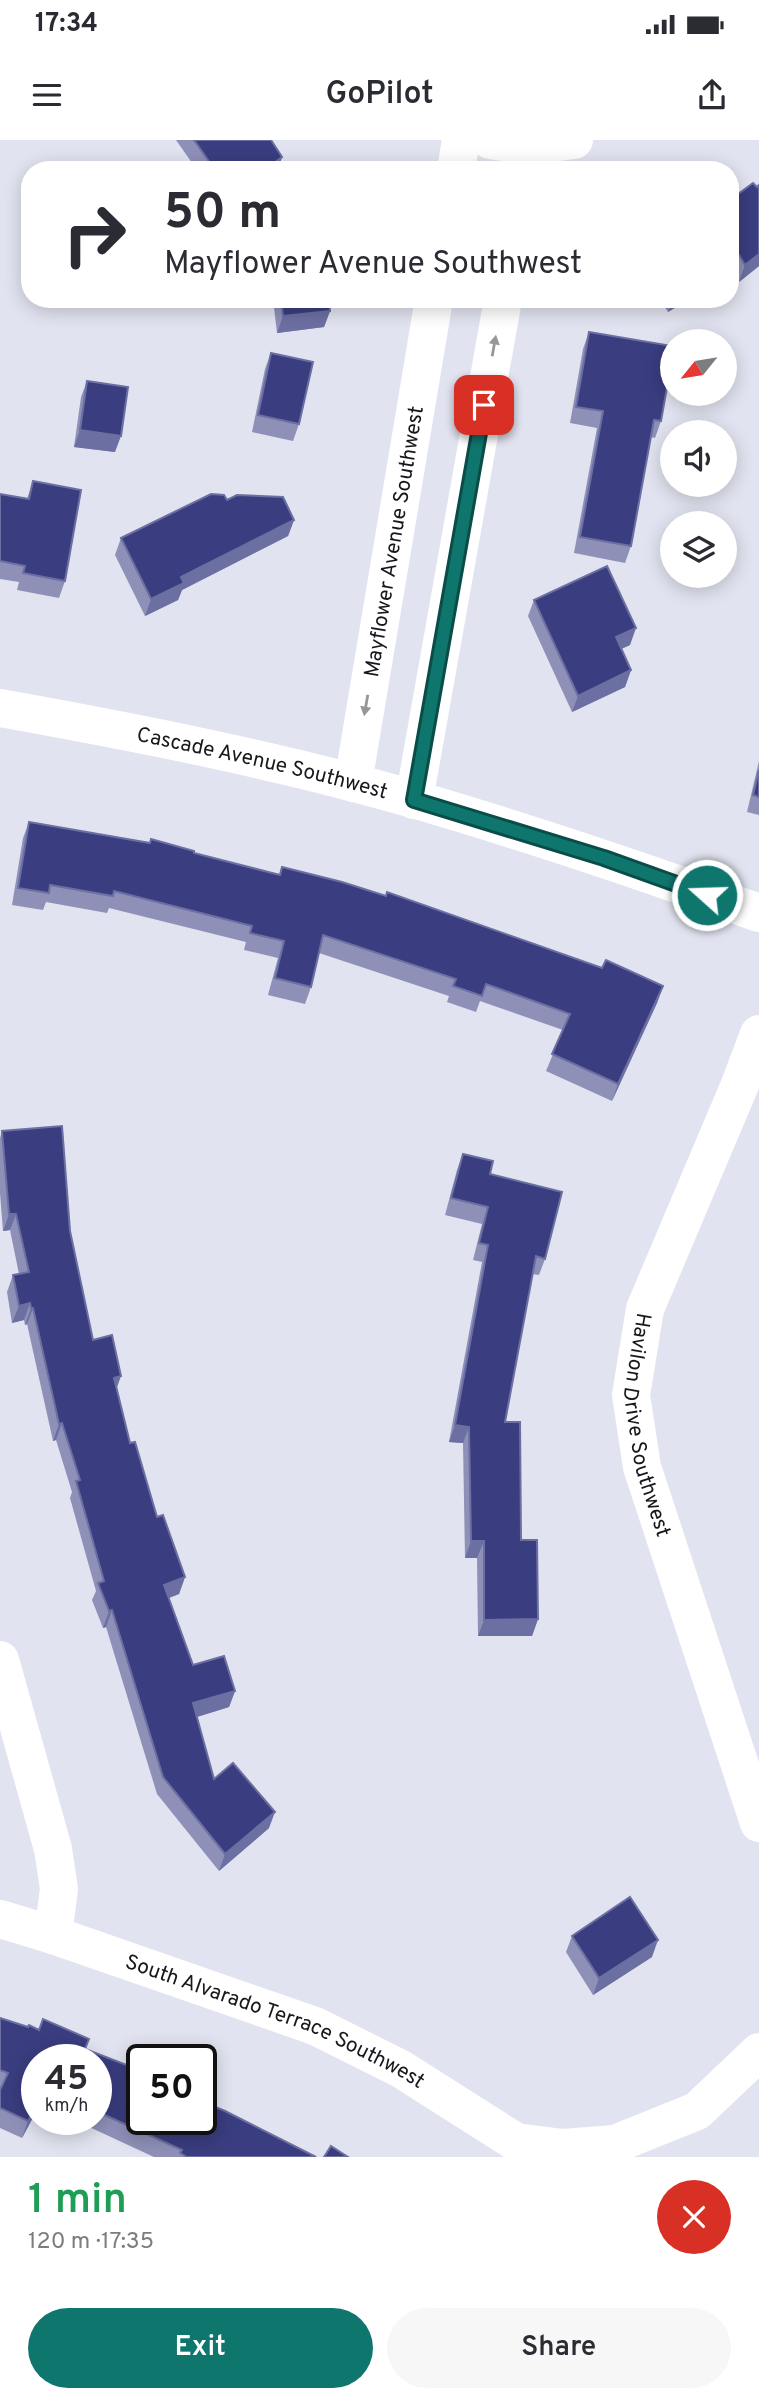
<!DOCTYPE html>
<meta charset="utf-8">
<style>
:root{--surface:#fff;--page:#f7f7f7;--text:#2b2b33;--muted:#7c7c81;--accent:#0f766e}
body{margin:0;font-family:Overpass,sans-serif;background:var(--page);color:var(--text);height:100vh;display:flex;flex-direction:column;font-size:26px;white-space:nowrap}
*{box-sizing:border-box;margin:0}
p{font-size:23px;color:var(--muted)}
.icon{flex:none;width:38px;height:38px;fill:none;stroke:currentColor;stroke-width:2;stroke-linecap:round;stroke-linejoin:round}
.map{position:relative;height:2017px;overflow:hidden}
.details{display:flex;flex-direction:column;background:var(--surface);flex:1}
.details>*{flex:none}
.top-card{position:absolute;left:21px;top:21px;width:718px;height:147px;border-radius:28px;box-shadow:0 4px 18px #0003;background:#fff;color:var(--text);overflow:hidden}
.needle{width:46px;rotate:240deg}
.tools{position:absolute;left:660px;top:189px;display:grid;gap:14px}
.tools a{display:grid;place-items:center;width:77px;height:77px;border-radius:50%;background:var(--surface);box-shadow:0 4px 18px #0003;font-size:35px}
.speed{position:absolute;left:21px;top:1904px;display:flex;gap:14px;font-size:35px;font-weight:700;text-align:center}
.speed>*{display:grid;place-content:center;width:91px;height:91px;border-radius:50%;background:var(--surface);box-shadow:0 4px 18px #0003;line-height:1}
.speed small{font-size:18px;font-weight:400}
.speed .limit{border:4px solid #111;border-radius:10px;background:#fff;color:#111}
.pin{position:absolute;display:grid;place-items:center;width:60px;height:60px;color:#fff;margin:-30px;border-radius:14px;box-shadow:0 4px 10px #0006}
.me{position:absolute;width:77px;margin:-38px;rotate:290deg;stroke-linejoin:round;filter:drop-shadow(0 0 5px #0008)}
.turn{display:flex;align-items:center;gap:24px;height:147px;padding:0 28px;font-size:32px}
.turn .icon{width:91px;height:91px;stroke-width:2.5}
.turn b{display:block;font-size:49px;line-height:60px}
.round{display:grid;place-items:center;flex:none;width:74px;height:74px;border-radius:37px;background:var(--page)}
.overview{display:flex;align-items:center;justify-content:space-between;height:119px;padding:0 28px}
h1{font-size:42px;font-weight:600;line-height:52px;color:#1e9e55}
.cta{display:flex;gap:14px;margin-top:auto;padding:14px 28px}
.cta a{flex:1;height:80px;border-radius:42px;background:var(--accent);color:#fff;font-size:28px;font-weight:600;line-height:80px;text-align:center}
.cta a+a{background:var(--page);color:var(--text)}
.status{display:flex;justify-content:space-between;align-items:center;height:49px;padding:0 35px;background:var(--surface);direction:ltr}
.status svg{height:19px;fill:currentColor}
header{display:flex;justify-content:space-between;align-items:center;height:91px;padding:0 28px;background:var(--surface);font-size:32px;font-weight:600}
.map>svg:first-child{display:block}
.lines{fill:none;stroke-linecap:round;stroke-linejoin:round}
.minor{stroke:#fff;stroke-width:38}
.major{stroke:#fff;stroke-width:38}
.wall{fill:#8e90b8}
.shaded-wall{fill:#6c6fa1}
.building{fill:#3a3d7f;stroke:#6c6fa1;stroke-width:2}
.oneway{fill:#979799}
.route-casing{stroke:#0a4d48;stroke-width:18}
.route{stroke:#0f766e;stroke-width:12}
.labels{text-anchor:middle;stroke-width:7;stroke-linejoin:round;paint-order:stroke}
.street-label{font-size:21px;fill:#17181c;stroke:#fff}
</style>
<div class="status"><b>17:34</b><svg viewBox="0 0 49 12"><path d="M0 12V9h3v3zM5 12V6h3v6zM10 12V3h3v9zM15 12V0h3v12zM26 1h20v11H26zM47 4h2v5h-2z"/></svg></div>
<header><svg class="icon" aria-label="menu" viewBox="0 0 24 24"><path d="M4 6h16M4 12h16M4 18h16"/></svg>GoPilot<svg class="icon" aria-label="share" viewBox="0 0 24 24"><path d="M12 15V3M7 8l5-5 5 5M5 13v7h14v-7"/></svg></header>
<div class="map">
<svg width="759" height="2017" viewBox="0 0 759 2017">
<rect width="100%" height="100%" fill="#e1e3f0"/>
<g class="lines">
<g class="minor">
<path d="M490,0L530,6L574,0"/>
<path d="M456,30L461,0"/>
<path id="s1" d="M353,643L434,159"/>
<path d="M414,660L503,159"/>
<path id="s2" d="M759,894L739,947L645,1169L631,1255L642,1327L759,1683"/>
<path d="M0,1520L53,1709L59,1749L53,1795"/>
<path id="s3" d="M0,1779L53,1795L315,1886L401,1929L516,2002L532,2017"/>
<path d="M516,2002L563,2008L615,2004L697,1971L759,1912"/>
</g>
<path class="major" id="s4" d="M0,568C139,593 277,620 413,659C530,693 645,732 759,773"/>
</g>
<g class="wall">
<path d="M176,0H271L282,17L278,30H197Z"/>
<path d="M730,60L759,126L739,142L733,132Z"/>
<path d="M273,159H330V171L324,187L277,193Z"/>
<path d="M660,159H689L668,172Z"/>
<path d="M589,192L661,281L655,298L651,297L631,406L625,423L574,413L597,288L570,283L583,209Z"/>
<path d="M271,213L299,284L293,301L252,292L265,229Z"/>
<path d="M87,241L115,312L74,307L81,257Z"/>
<path d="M33,341L65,441L59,458L17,450L19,442L0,439V354L27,359Z"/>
<path d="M227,360L294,380L288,396L182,450L178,460L145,476L115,415L121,398Z"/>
<path d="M534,460L630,505L621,509L631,530L625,547L572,572L528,476Z"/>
<path d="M759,621V675L747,672Z"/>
<path d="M29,682L194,713L279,735L282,727L602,828L663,846L657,863L612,961L546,931L563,890L480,861L476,872L447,862L449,856L319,813L311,847L305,864L268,855L278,818L244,810L246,802L109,768L107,773L46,762L43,770L12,765L23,698Z"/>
<path d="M2,991L70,1091L93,1200L117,1248L130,1303L157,1377L185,1437L179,1454L169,1458L193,1525L235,1551L229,1567L197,1577L214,1639L269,1688L219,1731L157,1654L106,1487L103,1488L92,1460L96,1451L70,1358L72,1352L56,1300L53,1301L27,1184L25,1185L24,1180L12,1183L7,1152L13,1135L19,1134L10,1090L3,1091L0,1053V998Z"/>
<path d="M463,1014L490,1034L545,1119L539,1135L532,1134L505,1282L521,1400L538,1479L532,1496H478L477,1418H465L463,1303L449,1302L482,1122L473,1120L482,1084L445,1075L457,1030Z"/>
<path d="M572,1796L652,1817L593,1855L566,1812Z"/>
<path d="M0,1878L28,1887L29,1885L39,1890L43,1879L89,1899L86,1909L142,1931V1979H201V1961L225,1971L316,2017H154L72,1979H96V1920H37V1970L22,1998L0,1988Z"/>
</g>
<g class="shaded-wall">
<path d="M282,17L278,30H264Z"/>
<path d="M759,114V126L739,142L745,125Z"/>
<path d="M739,115L733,132L730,134V121Z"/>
<path d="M673,159H689L668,172Z"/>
<path d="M330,171L324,187L277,193L283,176Z"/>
<path d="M80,290L121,296L115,312L74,307Z"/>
<path d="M294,380L288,396L182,450L178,460L145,476L151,459L181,437Z"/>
<path d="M636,488L630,505L610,514L616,497Z"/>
<path d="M631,530L625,547L572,572L578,556Z"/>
<path d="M663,846L657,863L612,961L618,944Z"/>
<path d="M9,1074H16L10,1090L3,1091Z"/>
<path d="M30,1163L24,1180L12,1183L19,1166Z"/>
<path d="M31,1168H33L27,1184L25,1185Z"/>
<path d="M121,1236L115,1253L114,1238Z"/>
<path d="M62,1283L56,1300L53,1301L59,1284Z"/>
<path d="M455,1285L469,1287L463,1303L449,1302Z"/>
<path d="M471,1401H484L477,1418H465Z"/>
<path d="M185,1437L179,1454L158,1462L164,1445Z"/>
<path d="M112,1470L106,1487L103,1488L109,1471Z"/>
<path d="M538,1479L532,1496H478L484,1480Z"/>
<path d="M235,1551L229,1567L187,1580L193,1563Z"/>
<path d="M275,1672L269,1688L219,1731L225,1714Z"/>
<path d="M658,1800L652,1817L593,1855L599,1838Z"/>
<path d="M37,1965V1970L22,1998L28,1981Z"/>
</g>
<g class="building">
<path d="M194,0H271L282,17L264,30H215Z"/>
<path d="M753,43L757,47L759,45V114L745,125L739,115L730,121V60Z"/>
<path d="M281,159H329L330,171L283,176Z"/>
<path d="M589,192L672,206V219L661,281L654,280L631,406L580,397L603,271L576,267Z"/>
<path d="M271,213L313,222L299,284L258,275Z"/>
<path d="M87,241L128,247L121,296L80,290Z"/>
<path d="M33,341L81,350L65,441L23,433L25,426L0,421V354L29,359Z"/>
<path d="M211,354L224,355L227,360L237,355L283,357L294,380L181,437L184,443L151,459L121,398Z"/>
<path d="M607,426L636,488L616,497L631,530L578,556L534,460Z"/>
<path d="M759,630V657L753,655Z"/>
<path d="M29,682L150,703L151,699L194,711V713L280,735L282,727L342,742L386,756L387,752L602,828L606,820L663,846L618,944L552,914L570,874L486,844L482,856L453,846L456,839L323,795L311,847L275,838L284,801L250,793L252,786L114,751L113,756L50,745L49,753L18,748Z"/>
<path d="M62,986L70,1091L93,1200L112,1195L121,1236L114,1238L130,1303L135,1302L157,1377L163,1375L185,1437L164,1445L193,1525L224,1516L235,1551L193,1563L214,1639L233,1623L275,1672L225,1714L163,1637L112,1470L109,1471L98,1443L104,1441L76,1341L80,1340L62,1283L59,1284L33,1168H31L30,1163L19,1166L13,1135L29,1132L16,1074H9L2,991Z"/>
<path d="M463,1014L493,1021L490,1034L562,1052L545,1119L536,1116L505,1282H520L521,1400H537L538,1479L484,1480V1401H471L469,1287L455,1285L488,1105L479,1103L488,1067L451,1058Z"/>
<path d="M630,1757L658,1800L599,1838L572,1796Z"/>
<path d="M0,1878L28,1887L29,1885L39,1890L43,1879L89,1899L85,1909L142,1931V1979H201V1961L225,1971L316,2017H187L180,2013L182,2010L96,1971V1920H37V1965L28,1981L0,1968V1950L8,1933L0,1930Z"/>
<path d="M331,2006L348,2017H324Z"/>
</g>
<defs><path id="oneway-solid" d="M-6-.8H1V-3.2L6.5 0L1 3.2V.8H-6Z" transform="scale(1.75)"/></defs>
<g class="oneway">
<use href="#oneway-solid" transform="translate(494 206) rotate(-80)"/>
<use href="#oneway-solid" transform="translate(366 565) rotate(100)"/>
</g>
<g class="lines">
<defs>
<path id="route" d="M484,265L414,660L604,718L707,755"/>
</defs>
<use href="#route" class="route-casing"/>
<use href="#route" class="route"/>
</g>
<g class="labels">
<g class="street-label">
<text dy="7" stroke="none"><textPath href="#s1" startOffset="245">Mayflower Avenue Southwest</textPath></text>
<text dy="7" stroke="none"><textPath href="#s4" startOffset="268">Cascade Avenue Southwest</textPath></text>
<text dy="7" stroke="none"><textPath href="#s2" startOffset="416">Havilon Drive Southwest</textPath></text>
<text dy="7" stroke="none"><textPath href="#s3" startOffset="294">South Alvarado Terrace Southwest</textPath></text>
</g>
</g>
</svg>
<div class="tools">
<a><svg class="needle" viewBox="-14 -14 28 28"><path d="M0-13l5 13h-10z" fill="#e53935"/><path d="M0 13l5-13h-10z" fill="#7c7c81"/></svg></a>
<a><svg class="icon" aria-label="sound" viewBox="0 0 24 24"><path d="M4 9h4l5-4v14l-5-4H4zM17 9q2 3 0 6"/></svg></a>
<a><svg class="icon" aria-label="layers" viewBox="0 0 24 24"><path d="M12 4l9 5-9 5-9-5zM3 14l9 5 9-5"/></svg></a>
</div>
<div class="speed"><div>45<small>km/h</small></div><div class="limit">50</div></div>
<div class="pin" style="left:484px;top:265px;background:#d93025"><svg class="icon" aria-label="arrive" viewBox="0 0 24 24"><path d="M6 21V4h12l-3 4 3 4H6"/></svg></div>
<svg class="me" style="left:707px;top:755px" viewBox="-20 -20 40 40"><circle r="17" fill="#0f766e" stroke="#fff" stroke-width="3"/><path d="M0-11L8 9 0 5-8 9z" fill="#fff"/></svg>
<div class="top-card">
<div class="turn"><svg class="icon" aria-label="right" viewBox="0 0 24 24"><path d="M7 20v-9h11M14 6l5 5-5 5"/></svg><div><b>50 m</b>Mayflower Avenue Southwest</div></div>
</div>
</div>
<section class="details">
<div class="overview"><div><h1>1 min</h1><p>120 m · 17:35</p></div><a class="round" style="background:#d93025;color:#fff"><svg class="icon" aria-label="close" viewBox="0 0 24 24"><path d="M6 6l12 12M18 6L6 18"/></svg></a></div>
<div class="cta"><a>Exit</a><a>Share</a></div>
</section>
